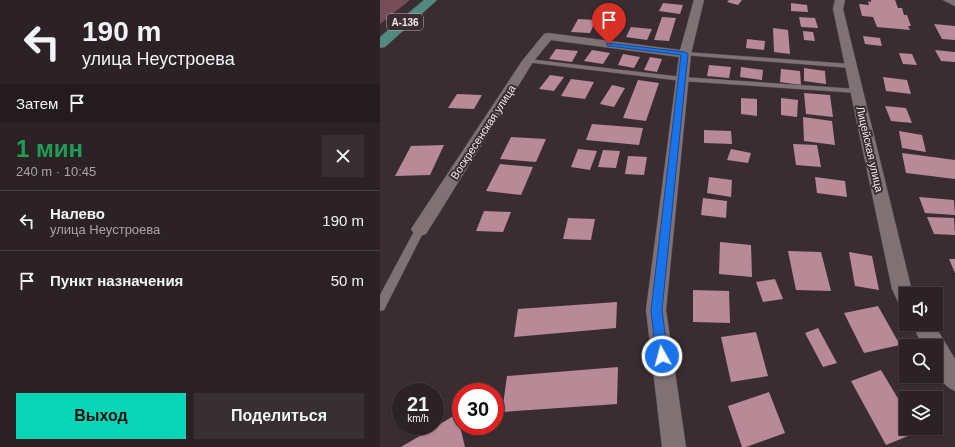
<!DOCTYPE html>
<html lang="ru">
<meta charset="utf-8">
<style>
:root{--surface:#2c2225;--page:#382f32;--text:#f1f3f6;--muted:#a6a4a7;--line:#483f42;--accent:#07d5b6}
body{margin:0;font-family:Arial,sans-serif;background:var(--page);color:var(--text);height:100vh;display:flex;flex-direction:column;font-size:15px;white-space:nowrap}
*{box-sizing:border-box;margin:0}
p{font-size:13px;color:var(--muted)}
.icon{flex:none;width:22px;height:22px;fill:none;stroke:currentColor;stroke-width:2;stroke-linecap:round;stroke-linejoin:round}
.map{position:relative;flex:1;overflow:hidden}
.drawer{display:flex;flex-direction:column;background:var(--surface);width:380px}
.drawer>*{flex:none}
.hud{background:#2c2225;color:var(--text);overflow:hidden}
.buttons{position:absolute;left:519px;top:287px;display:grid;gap:8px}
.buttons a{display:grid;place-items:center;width:44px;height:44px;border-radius:0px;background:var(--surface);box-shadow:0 1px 3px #0004,0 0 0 1px var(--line);font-size:20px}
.speed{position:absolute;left:12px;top:383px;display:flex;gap:8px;font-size:20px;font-weight:700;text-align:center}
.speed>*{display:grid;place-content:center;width:52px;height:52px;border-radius:50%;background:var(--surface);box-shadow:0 1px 3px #0004,0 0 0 1px var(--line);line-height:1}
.speed small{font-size:10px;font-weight:400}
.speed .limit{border:6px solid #d22;background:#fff;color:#111}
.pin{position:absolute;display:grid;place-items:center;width:34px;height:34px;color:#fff;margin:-41px -17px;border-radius:50% 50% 50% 0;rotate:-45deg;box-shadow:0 0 4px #0007}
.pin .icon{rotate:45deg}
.me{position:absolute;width:44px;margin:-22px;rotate:353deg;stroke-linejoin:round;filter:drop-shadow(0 0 3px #0008)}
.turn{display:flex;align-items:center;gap:14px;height:84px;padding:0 16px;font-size:18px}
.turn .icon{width:52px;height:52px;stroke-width:2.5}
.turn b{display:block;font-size:28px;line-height:34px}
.then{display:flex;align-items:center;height:38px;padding:0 16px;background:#0003;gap:8px;font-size:15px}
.round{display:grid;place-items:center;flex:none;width:42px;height:42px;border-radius:0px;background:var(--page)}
.overview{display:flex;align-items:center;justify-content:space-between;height:68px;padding:0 16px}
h1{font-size:24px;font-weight:700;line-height:30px;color:#1e9e55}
.cta{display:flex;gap:8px;margin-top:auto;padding:8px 16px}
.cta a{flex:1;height:46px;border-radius:0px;background:var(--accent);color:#111;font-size:16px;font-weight:700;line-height:46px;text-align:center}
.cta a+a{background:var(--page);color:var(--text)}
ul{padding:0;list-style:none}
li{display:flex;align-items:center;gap:12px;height:60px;padding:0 16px;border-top:1px solid var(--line)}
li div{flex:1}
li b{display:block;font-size:15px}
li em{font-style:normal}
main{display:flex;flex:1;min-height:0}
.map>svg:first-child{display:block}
.green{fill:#764c59}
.building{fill:#b88997}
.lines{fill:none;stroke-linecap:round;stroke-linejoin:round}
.service-casing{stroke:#574c50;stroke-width:1}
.minor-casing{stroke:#574c50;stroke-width:1}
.primary-casing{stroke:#574c50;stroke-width:1}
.service{fill:#807175;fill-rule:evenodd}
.minor{fill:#807175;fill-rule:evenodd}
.primary{fill:#518b80;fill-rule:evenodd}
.route{fill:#1a73e8;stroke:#114b97}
.labels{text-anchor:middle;stroke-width:4;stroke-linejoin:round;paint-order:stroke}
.shield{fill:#3a2d31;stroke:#bbb1b3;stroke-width:1}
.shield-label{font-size:10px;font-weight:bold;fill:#f2e9eb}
.street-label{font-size:11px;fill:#f2e9eb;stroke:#3a2d31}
</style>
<main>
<section class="drawer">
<div class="hud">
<div class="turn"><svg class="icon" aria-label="left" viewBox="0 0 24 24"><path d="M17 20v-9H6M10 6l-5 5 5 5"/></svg><div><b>190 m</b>улица Неустроева</div></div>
<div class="then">Затем<svg class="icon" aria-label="arrive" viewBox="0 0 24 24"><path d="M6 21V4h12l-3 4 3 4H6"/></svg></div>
</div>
<div class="overview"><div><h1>1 мин</h1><p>240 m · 10:45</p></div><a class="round"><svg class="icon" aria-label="close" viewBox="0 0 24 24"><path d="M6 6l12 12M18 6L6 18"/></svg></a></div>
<ul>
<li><svg class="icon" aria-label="left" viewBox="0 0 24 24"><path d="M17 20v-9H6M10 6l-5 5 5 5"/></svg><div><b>Налево</b><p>улица Неустроева</p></div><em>190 m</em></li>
<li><svg class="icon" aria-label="arrive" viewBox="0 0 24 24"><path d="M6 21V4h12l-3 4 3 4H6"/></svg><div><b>Пункт назначения</b></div><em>50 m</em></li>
</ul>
<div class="cta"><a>Выход</a><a>Поделиться</a></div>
</section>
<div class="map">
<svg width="575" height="447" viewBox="0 0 575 447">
<rect width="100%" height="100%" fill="#3a2d31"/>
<path class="green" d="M0,0H30L0,24Z"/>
<g class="building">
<path d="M349,0H362L358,5L347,2Z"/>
<path d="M491,0H515L518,8H522L524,15H527L531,26H528L530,30L497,27L493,17L482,16L479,4L489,5L488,1L491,2Z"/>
<path d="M283,3L303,5L300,14L279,11Z"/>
<path d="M411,3L427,5L428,12L411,11Z"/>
<path d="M282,17L296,18L289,41L274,40Z"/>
<path d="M419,17L435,18L438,28L421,27Z"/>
<path d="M198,19L216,20L210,33L191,32Z"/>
<path d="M554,24L575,26V40L562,39Z"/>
<path d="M251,27L272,29L267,40L246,37Z"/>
<path d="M393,28L408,30L410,54L394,52Z"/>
<path d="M423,31L433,32L435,41L424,40Z"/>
<path d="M483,36L500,38L502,46L485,44Z"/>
<path d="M367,39L385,41L384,50L366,48Z"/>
<path d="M176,49L198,51L192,62L169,59Z"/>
<path d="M212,50L230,53L223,64L204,61Z"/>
<path d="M555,50L575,52V62L561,61Z"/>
<path d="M519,53L532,54L537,65L523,64Z"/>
<path d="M243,54L260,57L254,68L238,65Z"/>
<path d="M270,57L282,59L277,72L264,70Z"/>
<path d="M329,65L351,67L349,78L327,76Z"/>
<path d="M361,67L383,70L382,80L360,77Z"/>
<path d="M424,68L445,71L446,84L424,81Z"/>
<path d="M401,69L420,71L421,85L400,82Z"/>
<path d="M170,75L184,77L174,91L159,89Z"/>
<path d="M503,77L527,80L531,94L506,91Z"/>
<path d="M191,79L214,82L205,99L181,96Z"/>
<path d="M258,80L279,83L266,121L243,118Z"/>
<path d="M232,85L245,88L234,107L220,104Z"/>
<path d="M424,93L450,95L453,117L426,114Z"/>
<path d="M77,94L102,95L94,109L68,108Z"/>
<path d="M361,98L377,99V116L361,114Z"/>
<path d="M401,98L418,100L417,117L401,115Z"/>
<path d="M505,106L526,108L532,123L511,121Z"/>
<path d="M423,117L452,121L455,145L424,141Z"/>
<path d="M212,124L263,128L259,145L206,140Z"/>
<path d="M324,130L351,131L352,144L324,143Z"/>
<path d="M519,131L542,135L546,152L522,148Z"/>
<path d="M131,137L166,139L156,162L120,159Z"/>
<path d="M413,144L437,145L441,167L416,165Z"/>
<path d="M64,145L50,175L15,176L31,146Z"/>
<path d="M198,149L217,151L210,170L191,167Z"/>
<path d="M351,149L371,153L368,163L347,160Z"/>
<path d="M223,150L240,151L236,168L218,167Z"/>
<path d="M522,153L575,160V179L526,173Z"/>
<path d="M248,156L267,157L264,175L245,174Z"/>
<path d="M120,164L153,167L141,195L106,191Z"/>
<path d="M329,177L352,180L351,197L327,193Z"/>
<path d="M435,177L465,181L467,197L437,193Z"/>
<path d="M539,197L574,200L575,215L545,213Z"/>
<path d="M323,198L347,201L346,218L321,215Z"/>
<path d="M104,211L131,212L123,232L96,231Z"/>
<path d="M547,217L574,218L575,235L554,234Z"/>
<path d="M188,218L215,219L211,240L183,239Z"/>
<path d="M340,242L371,245L372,277L339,274Z"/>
<path d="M408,251L441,252L451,291L416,290Z"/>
<path d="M469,252L492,256L499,290L475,286Z"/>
<path d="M569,259H575V273Z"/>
<path d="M395,279L403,299L383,302L376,282Z"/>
<path d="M313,290L349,291L350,323L313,322Z"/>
<path d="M237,302L236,328L134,337L138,309Z"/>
<path d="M498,306L520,345L484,353L464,313Z"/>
<path d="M438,328L457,363L443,367L425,333Z"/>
<path d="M376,332L388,376L351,382L341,337Z"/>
<path d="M238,367L237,404L122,412L127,376Z"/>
<path d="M501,370L526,412V428H536L538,432L506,445L471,381Z"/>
<path d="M389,392L405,433L366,447H362L348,406Z"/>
<path d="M77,414L85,447H21Z"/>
</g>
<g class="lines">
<defs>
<g id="service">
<path d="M305,52L471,64L474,66L471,68L303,55V53Z"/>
<path d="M148,59L302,77L477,89L480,91L477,93L302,81L146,62L145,61Z"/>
<path d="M40,225L43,226L45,229L4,310L0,311V295L37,226Z"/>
</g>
<g id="minor">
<path d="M314,0H324L311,54L286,310L306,447H282L266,310L299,57L171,40L153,62L46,234L40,236L34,234L31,229L142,61L164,34L168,33L300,50Z"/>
<path d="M455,0H465L463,9L531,287L534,294H526V306L519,304L512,289L453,9Z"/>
<path d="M563,0H575V6Z"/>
<path d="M532,324H554L575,359V391C556,383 556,364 556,346H543Z"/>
</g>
<path id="primary" d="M44,0H57L5,47L0,48V37Z"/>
</defs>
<use href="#service" class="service-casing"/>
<use href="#minor" class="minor-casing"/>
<use href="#primary" class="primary-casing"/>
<use href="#service" class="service"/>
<use href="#minor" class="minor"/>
<use href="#primary" class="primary"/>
</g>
<path class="route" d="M227,43L305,52L308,54L282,310L288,356L286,360L282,362L278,360L276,356L271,310L301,55L229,46H227Z"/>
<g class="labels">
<rect class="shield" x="7" y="14" width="36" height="16" rx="3"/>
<g class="shield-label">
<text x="25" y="26">А-136</text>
</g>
<g class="street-label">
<text transform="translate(103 132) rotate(-57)" y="4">Воскресенская улица</text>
<text transform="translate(490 149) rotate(77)" y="4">Лицейская улица</text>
</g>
</g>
</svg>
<div class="buttons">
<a><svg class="icon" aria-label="sound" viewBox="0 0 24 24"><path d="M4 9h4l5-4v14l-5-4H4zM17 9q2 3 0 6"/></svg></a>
<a><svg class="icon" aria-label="search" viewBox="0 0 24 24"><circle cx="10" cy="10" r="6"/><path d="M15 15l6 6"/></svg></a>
<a><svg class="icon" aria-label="layers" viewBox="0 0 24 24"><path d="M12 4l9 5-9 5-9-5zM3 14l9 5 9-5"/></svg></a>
</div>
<div class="speed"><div>21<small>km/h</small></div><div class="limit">30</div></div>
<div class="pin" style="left:229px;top:44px;background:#d93025"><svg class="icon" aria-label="arrive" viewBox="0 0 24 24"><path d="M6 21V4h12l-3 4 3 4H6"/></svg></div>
<svg class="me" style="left:282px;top:356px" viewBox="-20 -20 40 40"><circle r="17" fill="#1a73e8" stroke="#fff" stroke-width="3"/><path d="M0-11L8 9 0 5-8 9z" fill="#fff"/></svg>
</div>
</main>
